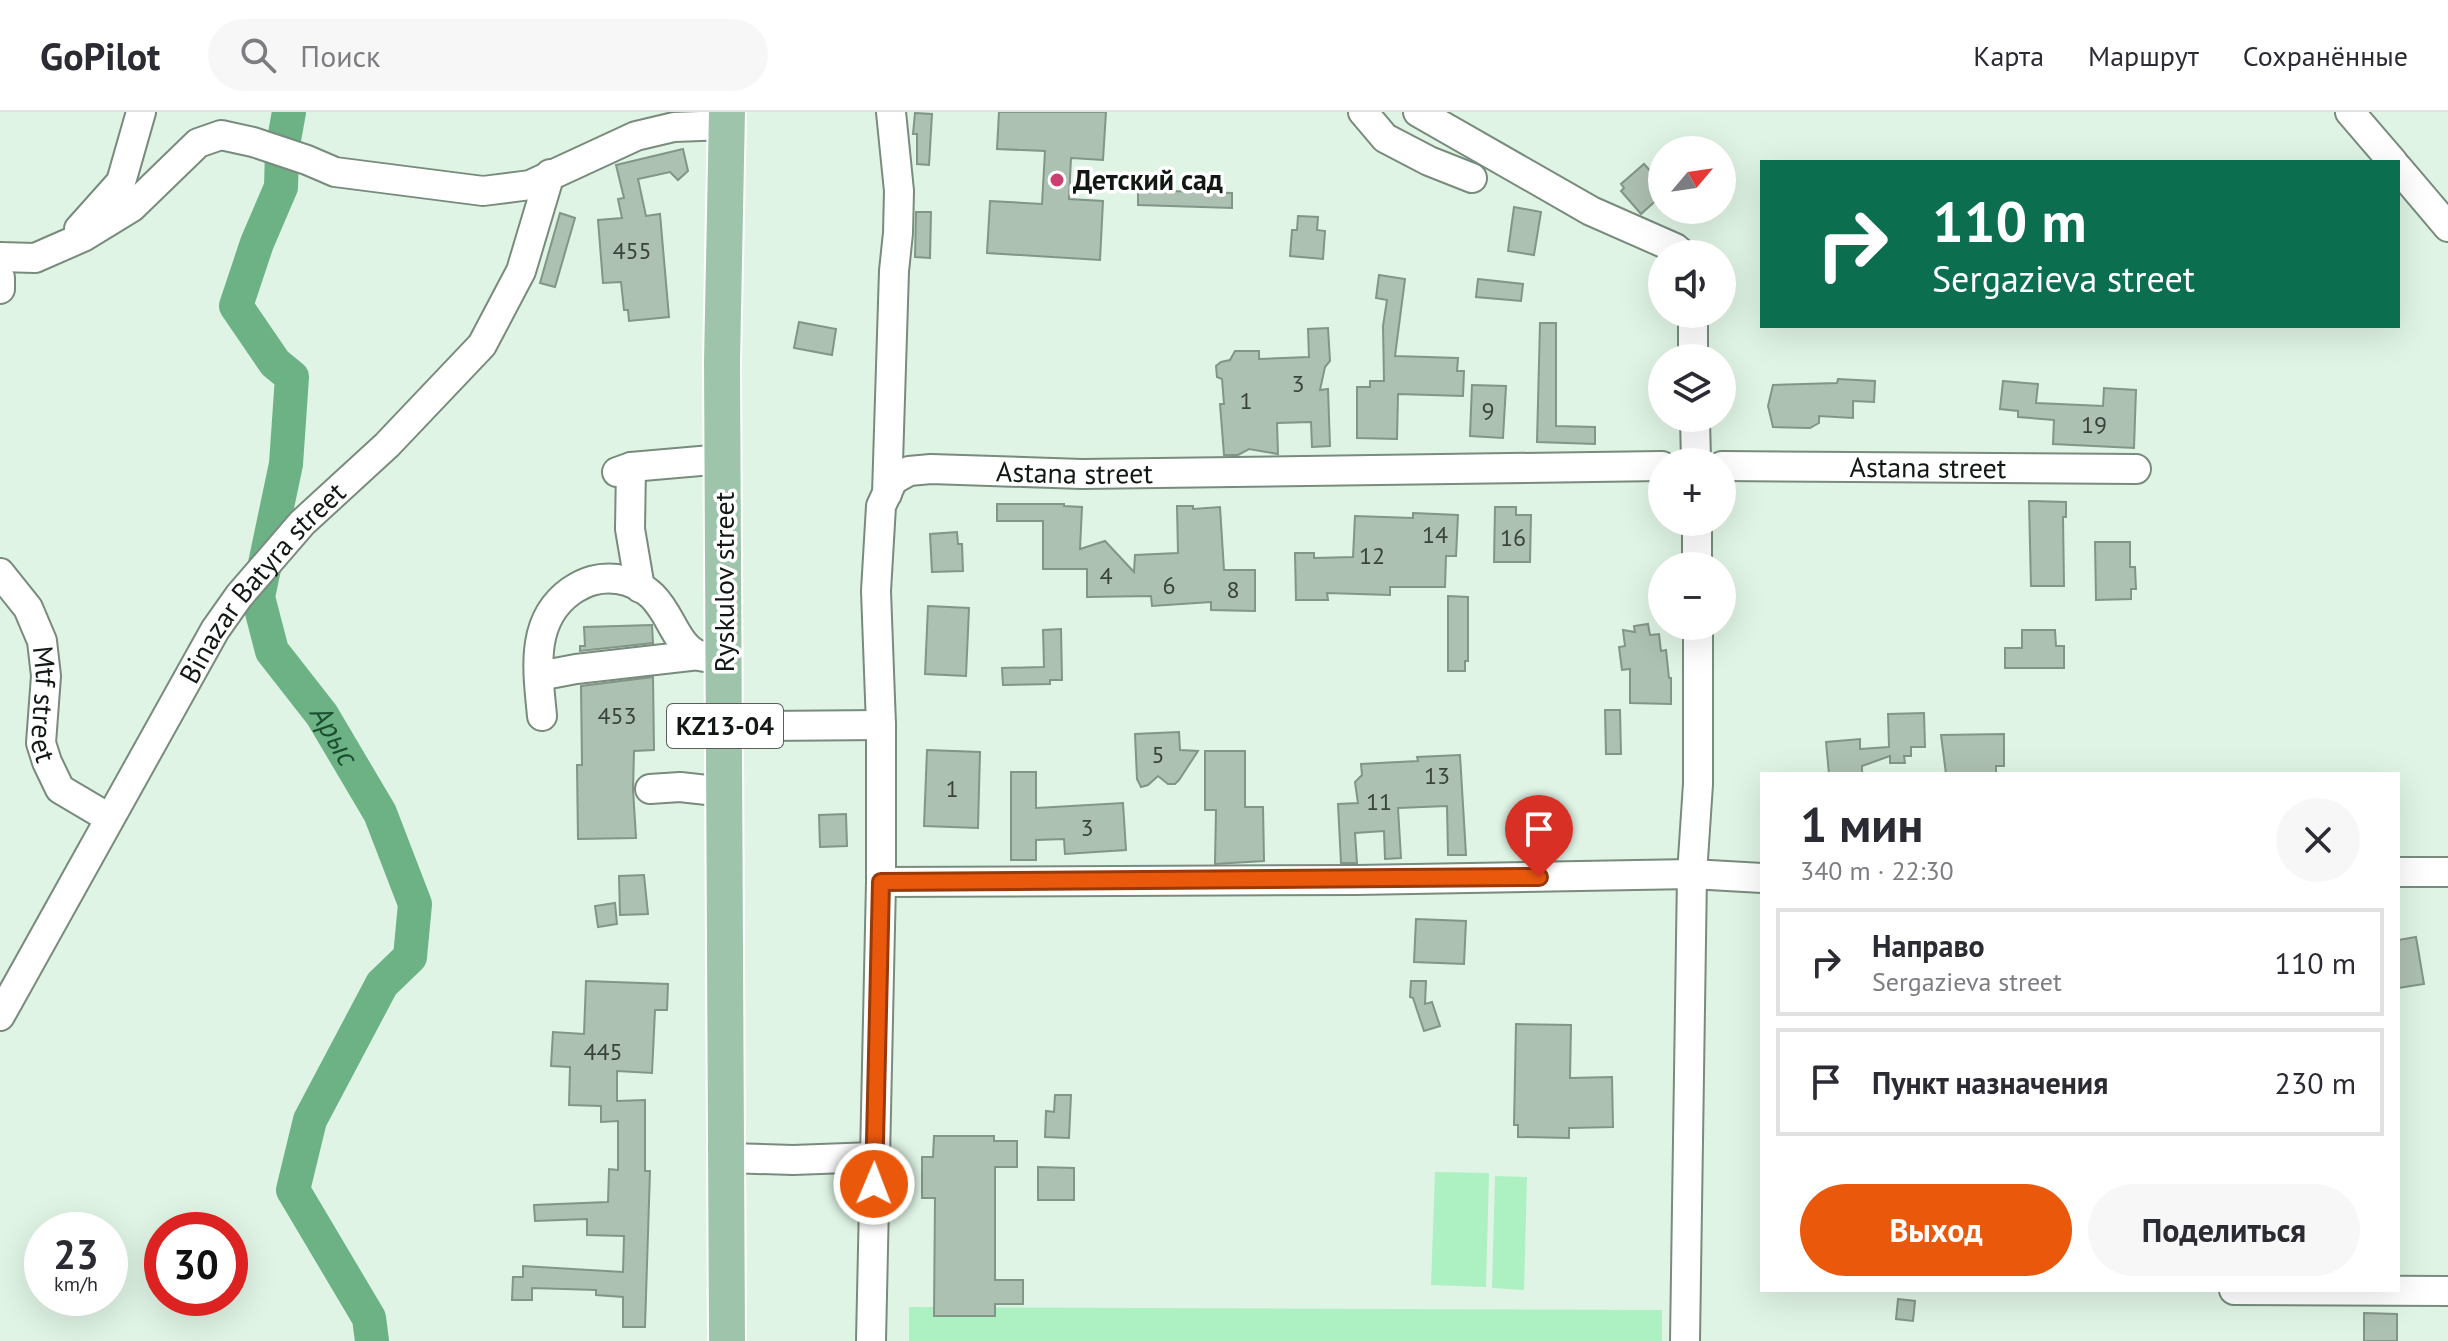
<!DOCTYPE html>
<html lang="ru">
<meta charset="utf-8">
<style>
:root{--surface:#fff;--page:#f7f7f7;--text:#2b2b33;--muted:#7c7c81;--line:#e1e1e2;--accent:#ea580c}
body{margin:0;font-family:"PT Sans",sans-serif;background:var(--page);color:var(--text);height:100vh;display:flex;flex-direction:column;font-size:30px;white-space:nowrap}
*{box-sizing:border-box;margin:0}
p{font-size:26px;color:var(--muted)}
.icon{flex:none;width:44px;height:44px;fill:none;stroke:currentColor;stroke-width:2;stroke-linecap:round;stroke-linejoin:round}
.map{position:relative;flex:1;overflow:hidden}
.drawer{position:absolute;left:1760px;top:660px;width:640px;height:520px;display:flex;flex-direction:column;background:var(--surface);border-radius:0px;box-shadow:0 8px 32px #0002}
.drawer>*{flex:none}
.guide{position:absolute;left:1760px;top:48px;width:640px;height:168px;border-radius:0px;box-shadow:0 8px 32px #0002;background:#0b6e4f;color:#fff;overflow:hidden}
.needle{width:52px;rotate:61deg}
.buttons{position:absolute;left:1648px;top:24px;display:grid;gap:16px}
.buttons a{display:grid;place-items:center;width:88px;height:88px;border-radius:50%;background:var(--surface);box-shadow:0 8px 32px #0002;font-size:40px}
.speed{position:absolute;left:24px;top:1100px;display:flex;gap:16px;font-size:40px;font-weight:700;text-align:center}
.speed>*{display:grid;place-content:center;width:104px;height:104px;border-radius:50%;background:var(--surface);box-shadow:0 8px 32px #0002;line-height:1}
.speed small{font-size:20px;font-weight:400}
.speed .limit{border:12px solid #d22;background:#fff;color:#111}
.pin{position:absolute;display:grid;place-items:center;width:68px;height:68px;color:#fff;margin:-82px -34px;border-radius:50% 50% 50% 0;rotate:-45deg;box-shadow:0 0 8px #0007}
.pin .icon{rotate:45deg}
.me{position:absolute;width:88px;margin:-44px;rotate:1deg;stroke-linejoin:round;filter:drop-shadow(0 0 6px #0008)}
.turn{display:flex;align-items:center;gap:28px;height:168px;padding:0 40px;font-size:36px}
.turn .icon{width:104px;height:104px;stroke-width:2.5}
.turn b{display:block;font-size:56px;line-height:68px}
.round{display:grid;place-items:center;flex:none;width:84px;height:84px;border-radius:42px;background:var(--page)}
.headline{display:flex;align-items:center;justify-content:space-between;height:136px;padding:0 40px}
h1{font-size:48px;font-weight:600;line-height:60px}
.action{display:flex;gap:16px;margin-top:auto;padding:16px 40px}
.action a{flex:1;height:92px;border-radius:48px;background:var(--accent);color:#fff;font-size:32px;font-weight:600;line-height:92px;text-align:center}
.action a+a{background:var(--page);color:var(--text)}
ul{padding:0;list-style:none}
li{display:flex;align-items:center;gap:24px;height:108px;margin:0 16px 12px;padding:0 24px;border:4px solid var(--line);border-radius:0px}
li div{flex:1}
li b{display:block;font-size:30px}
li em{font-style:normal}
header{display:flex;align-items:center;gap:48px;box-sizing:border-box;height:112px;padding:0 40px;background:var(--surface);border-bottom:2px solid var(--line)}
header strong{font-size:38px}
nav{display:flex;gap:44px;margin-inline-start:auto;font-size:28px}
.search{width:560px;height:72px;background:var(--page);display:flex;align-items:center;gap:20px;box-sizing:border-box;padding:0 28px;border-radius:44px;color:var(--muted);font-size:30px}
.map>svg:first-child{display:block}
.green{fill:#adf0c2}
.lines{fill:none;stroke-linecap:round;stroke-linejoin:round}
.river{stroke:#6cb284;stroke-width:34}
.building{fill:#adc1b2;stroke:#829587;stroke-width:2}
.minor-casing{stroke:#788b7d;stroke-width:32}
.major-casing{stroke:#fff;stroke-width:40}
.minor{stroke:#fff;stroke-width:28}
.major{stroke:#9ec5ac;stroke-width:36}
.route-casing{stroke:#983908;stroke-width:20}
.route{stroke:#ea580c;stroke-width:14}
.poi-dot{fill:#cc3f6e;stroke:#fff;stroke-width:3}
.labels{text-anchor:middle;stroke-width:7;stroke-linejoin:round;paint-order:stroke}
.number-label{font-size:24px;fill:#39433c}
.shield{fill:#fff;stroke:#595e5a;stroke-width:2}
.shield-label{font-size:26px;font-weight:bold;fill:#121914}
.poi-label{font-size:28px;font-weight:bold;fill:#121914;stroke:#fff;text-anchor:start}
.street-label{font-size:28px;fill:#121914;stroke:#fff}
.water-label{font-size:30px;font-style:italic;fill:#1b4f30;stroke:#fff}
</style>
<header>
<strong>GoPilot</strong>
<div class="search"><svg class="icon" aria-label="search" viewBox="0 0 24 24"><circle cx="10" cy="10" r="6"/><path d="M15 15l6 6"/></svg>Поиск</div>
<nav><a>Карта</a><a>Маршрут</a><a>Сохранённые</a></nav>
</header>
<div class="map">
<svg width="2448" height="1229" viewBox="0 0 2448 1229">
<rect width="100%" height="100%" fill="#dff4e5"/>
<g class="green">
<path d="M1435,1060L1489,1061L1486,1175L1431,1173Z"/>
<path d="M1495,1064L1527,1065L1524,1178L1492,1176Z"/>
<path d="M909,1195L1662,1198V1229H909Z"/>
</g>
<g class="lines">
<path class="river" id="s1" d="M289,0L282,39L281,75L257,131L236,194L275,251L292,265L286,352L258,485L272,539L322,603L380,701L415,792L410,845L382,872L310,1008L293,1078L369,1206L372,1229"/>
</g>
<g class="building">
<path d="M999,0H1106L1103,48L1071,46L1069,87L1103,89L1100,148L987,141L990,89L1042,92L1045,39L997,37Z"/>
<path d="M915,1L932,2L929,53L917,52V22H913Z"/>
<path d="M683,37L688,59L678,68L670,60L638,67L646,104L660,102L669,205L629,209L628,198H624L621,170L603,171L598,108L622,106L618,87L624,86L616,53Z"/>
<path d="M1644,52L1662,72V83L1641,102L1621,79L1624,76L1621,72Z"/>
<path d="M1138,78L1232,81V96L1138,93Z"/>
<path d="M1514,95L1541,100L1534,143L1508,139Z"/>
<path d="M916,100H931L930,146L915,145Z"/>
<path d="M560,101L575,106L555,175L540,171Z"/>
<path d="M1298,104L1318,105L1317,118L1325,119L1323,147L1290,144L1292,118H1297Z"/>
<path d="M1379,163L1405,167L1395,244L1458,246L1457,259H1464L1463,284L1398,282L1397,327L1357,326V275H1370V269H1384L1383,214L1387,188L1376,186Z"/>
<path d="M1478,167L1523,172L1521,189L1476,185Z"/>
<path d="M799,210L836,217L832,243L794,236Z"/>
<path d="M1540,211H1556V314L1595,315V332L1537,330Z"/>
<path d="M1328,216L1330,249L1325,255L1320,278L1328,277L1330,334L1312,335L1311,310L1277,311L1278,342L1249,337L1238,343H1224L1220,292H1224L1222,267L1217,265L1216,254L1221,250L1230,248L1235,239H1259V247L1309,245L1308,217Z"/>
<path d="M1838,267L1875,269L1874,290L1853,289V306L1819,304V311L1810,316L1773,315L1768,294L1773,273L1837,271Z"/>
<path d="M2003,269L2038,272L2036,291L2103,294L2104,276L2136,278L2134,336L2053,332L2054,308L2018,305V299L2000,297Z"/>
<path d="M1472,273L1506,274L1503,326L1470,324Z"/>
<path d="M2029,389L2066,390V405H2063L2064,474H2031Z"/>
<path d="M997,392H1064V394L1082,395L1080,437L1105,429L1134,460L1135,443L1178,441L1177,394H1193V397L1220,395L1224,458H1255V499L1211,498V490L1152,494L1151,484L1087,485V457H1043V409H997Z"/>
<path d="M1495,395H1516V403H1531L1530,450H1494Z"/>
<path d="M1413,401L1458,403L1456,444H1446L1445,475H1390V483L1327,481L1328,488H1296L1295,441H1314V446L1353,445L1355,404L1413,406Z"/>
<path d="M957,420L958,432H962L963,459L932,460L930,422Z"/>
<path d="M2095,430H2130V455H2135L2136,477H2131V487L2096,488Z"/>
<path d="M1448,484L1468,485V549H1465V559H1448Z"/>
<path d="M928,494L969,496L966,564L925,562Z"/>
<path d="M1648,512L1650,523L1659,522L1661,539L1666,538L1669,566H1671V592L1630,591V557L1622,558L1619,535L1625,534L1623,518L1635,520L1634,514Z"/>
<path d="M652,513L653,531L580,539V534H585L584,515Z"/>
<path d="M1061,517L1062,568H1050V572L1003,573L1002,556L1044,555L1043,518Z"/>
<path d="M2022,518H2055L2056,534H2064V556H2005V536H2022Z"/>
<path d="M653,565L654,638L634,639L633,677L636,726L578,727L577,653H582L581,574Z"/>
<path d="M1605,598H1620L1621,642H1606Z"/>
<path d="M1924,601L1925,635H1911V644H1904L1905,651H1890V644L1862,654V662H1829L1826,630L1860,627V637L1889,635L1888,602Z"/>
<path d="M1179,620L1180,638L1198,639L1179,668L1175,672H1168L1158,664L1148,673L1141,675L1137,667L1135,622Z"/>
<path d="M2004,622V654H1996V662H1946L1941,623Z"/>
<path d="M927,638L980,640L978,716L924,714Z"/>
<path d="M1205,639H1245V695H1263L1264,749L1215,752L1216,698H1205Z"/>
<path d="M1460,643L1466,743H1448L1447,694L1398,696L1401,746L1385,747L1384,719L1355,721L1357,751H1341L1338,692L1358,691L1355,670L1362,663L1361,652L1418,649L1417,645Z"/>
<path d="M1011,660H1036V696L1123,691L1126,738L1065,742L1064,727L1036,728V748H1011Z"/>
<path d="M846,702L847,734L820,735L819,703Z"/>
<path d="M644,763L648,802L620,803L619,764Z"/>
<path d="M615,791L617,812L598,815L595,794Z"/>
<path d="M1416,807L1466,809L1464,852L1414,850Z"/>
<path d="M2416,825L2424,872L2398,876V828Z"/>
<path d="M586,869L668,872L667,898H655L652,961L617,959V989L645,988V1059H650L645,1215H623V1185L596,1183V1178L532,1176V1188H512L513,1165H523V1154L623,1160L624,1124L587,1123V1107L535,1109L534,1093L608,1090L609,1057L618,1058V1009L601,1010V994L569,993L570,955L551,954L553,920L584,922Z"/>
<path d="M1411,869H1426L1425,892L1432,890L1440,914L1424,919L1413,886L1410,885Z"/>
<path d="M1516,912L1571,913L1570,966L1612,965L1613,1015L1569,1016V1026L1518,1025V1013H1514Z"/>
<path d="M1055,983H1071L1069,1026L1045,1025L1046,999L1054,1000Z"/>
<path d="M934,1024H994V1029H1017V1055H995V1168H1023V1192H995V1204H934L935,1086H922V1045H933Z"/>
<path d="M1038,1055L1074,1056V1088H1038Z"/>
<path d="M1898,1187L1915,1189L1913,1209L1896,1207Z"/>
<path d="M2364,1201L2397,1202V1229H2364Z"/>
</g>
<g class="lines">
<defs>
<g id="minor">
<path d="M1363,0L1385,26L1429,49L1472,66"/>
<path d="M1418,0L1591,99L1675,136L1682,142"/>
<path d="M2350,0L2393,50"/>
<path d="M2398,56L2448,115"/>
<path d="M79,117L121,70L141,0"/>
<path d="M0,145L35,146L83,125L132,95L198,31L221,23L253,30L307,48L335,60L483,79L530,73L636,24L674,15L727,13"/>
<path d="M0,166V177"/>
<path d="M1693,202V246"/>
<path d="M1695,306L1696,350"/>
<path id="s2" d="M1722,354L2136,357"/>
<path d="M631,355L630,417L640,476"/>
<path d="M617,360L631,355L723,347"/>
<path d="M887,382L894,159L898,121L899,79L891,0"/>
<path d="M1697,410V454"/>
<path id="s3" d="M0,461L28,496L42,529L46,564L41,631L47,650L60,677L109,706"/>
<path d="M539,564L576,557L699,543"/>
<path d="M542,604C538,560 529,509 571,479C586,469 599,465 617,467C673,476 666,530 700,544C707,546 717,546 725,547"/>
<path d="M725,611L765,614L881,613"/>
<path d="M650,677L680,675L725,680"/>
<path d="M2398,760H2448"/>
<path d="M881,770L1356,768L1692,762L1762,766"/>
<path id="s4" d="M0,904L215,518L239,484L302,411L387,333L482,233L521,159L550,62"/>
<path d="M727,1046L793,1048L874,1045"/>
<path d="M2234,1178L2448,1179"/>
<path id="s5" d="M871,1229L881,770V613L876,479L881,394L893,368L909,359L931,357L1082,362L1662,354"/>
<path d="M1685,1229L1692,762L1698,672V514"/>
</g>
<path id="major" d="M727,1229L722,250L727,0"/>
</defs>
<use href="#minor" class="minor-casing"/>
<use href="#major" class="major-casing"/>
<use href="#minor" class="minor"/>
<use href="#major" class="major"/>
</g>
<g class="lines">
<defs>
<path id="route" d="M874,1072L881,770L1539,765"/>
</defs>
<use href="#route" class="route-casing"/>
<use href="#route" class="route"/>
</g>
<circle class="poi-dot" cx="1057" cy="68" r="8"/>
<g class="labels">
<g class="number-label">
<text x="632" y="147">455</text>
<text x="1298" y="280">3</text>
<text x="1246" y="297">1</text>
<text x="1488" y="307">9</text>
<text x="2094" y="321">19</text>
<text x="1435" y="431">14</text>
<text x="1513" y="434">16</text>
<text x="1372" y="452">12</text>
<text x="1106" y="472">4</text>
<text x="1169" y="482">6</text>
<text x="1233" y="486">8</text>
<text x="617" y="612">453</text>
<text x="1158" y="651">5</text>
<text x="1437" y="672">13</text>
<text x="952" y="685">1</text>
<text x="1379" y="698">11</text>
<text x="1087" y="724">3</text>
<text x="603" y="948">445</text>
</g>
<rect class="shield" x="667" y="592" width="116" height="44" rx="6"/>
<g class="shield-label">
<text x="725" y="623">KZ13-04</text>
</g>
<g class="poi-label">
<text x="1073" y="78">Детский сад</text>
</g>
<g class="street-label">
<text dy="10" stroke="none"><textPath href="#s2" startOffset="206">Astana street</textPath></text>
<text dy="10" stroke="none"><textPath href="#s5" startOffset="1048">Astana street</textPath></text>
<text transform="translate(724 470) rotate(-90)" y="10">Ryskulov street</text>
<text dy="10" stroke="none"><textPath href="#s4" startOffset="508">Binazar Batyra street</textPath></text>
<text dy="10" stroke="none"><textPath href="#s3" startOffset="144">Mtf street</textPath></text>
</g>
<g class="water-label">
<text dy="10" stroke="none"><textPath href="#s1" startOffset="678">Арыс</textPath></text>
</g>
</g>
</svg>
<div class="buttons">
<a><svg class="needle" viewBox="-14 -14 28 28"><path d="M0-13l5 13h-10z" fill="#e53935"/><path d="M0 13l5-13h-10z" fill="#7c7c81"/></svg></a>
<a><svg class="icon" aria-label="sound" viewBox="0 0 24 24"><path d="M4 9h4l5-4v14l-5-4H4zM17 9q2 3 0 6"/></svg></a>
<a><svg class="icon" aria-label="layers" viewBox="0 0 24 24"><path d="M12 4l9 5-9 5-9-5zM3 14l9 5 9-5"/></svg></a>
<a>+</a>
<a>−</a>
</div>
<div class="speed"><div>23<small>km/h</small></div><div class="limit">30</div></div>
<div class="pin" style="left:1539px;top:765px;background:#d93025"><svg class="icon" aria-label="arrive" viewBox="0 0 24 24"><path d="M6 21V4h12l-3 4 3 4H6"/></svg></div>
<svg class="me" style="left:874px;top:1072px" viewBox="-20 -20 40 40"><circle r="17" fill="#ea580c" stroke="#fff" stroke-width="3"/><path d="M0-11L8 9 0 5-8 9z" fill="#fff"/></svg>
<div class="guide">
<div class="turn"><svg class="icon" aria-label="right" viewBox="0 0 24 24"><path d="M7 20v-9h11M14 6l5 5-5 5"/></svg><div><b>110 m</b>Sergazieva street</div></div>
</div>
<section class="drawer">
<div class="headline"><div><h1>1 мин</h1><p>340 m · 22:30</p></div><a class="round"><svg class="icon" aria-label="close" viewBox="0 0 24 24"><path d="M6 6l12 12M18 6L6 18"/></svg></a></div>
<ul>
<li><svg class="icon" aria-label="right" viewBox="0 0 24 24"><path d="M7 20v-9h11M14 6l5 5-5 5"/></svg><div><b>Направо</b><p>Sergazieva street</p></div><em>110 m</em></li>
<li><svg class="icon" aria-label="arrive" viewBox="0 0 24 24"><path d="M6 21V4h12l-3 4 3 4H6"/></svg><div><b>Пункт назначения</b></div><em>230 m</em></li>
</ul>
<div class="action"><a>Выход</a><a>Поделиться</a></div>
</section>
</div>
